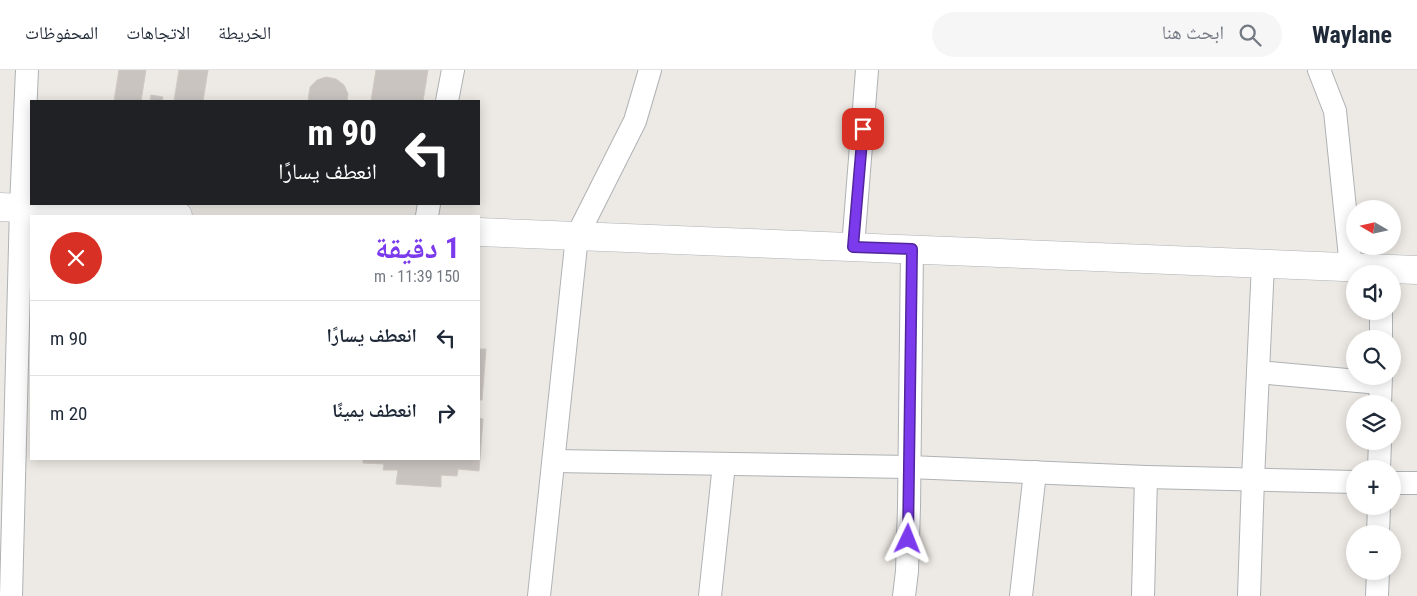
<!DOCTYPE html>
<html lang="ar">
<meta charset="utf-8">
<style>
:root{--surface:#fff;--page:#f6f6f7;--text:#1f2937;--muted:#747a83;--line:#e0e1e3;--accent:#7c3aed}
body{margin:0;font-family:"Roboto Condensed","Noto Naskh Arabic",sans-serif;background:var(--page);color:var(--text);direction:rtl;height:100vh;display:flex;flex-direction:column;font-size:19px;white-space:nowrap}
*{box-sizing:border-box;margin:0}
p{font-size:16px;color:var(--muted)}
.icon{flex:none;width:28px;height:28px;fill:none;stroke:currentColor;stroke-width:2;stroke-linecap:round;stroke-linejoin:round}
.map{position:relative;flex:1;overflow:hidden;direction:ltr}
.details{position:absolute;left:30px;top:145px;width:450px;height:245px;display:flex;flex-direction:column;background:var(--surface);border-radius:0px;box-shadow:0 2px 12px #0003;direction:rtl}
.details>*{flex:none}
.hud{position:absolute;left:30px;top:30px;width:450px;height:105px;border-radius:0px;box-shadow:0 2px 12px #0003;direction:rtl;background:#202124;color:#fff;overflow:hidden}
.needle{width:32px;rotate:279deg}
.tools{position:absolute;left:1346px;top:130px;display:grid;gap:10px}
.tools a{display:grid;place-items:center;width:55px;height:55px;border-radius:50%;background:var(--surface);box-shadow:0 2px 12px #0003;font-size:25px}
.pin{position:absolute;display:grid;place-items:center;width:42px;height:42px;color:#fff;margin:-21px;border-radius:10px;box-shadow:0 2px 8px #0006}
.me{position:absolute;width:55px;margin:-28px;rotate:2deg;stroke-linejoin:round;filter:drop-shadow(0 0 4px #0008)}
.turn{display:flex;align-items:center;gap:18px;height:105px;padding:0 20px;font-size:22px}
.turn .icon{width:65px;height:65px;stroke-width:2.5}
.turn b{display:block;font-size:35px;line-height:42px}
.round{display:grid;place-items:center;flex:none;width:52px;height:52px;border-radius:26px;background:var(--page)}
.summary{display:flex;align-items:center;justify-content:space-between;height:85px;padding:0 20px}
h1{font-size:30px;font-weight:700;line-height:38px;color:var(--accent)}
ul{padding:0;list-style:none}
li{display:flex;align-items:center;gap:15px;height:75px;padding:0 20px;border-top:1px solid var(--line)}
li div{flex:1}
li b{display:block;font-size:19px}
li em{font-style:normal}
header{display:flex;align-items:center;gap:30px;box-sizing:border-box;height:70px;padding:0 25px;background:var(--surface);border-bottom:1px solid var(--line)}
header strong{font-size:24px}
nav{display:flex;gap:28px;margin-inline-start:auto;font-size:18px}
.search{width:350px;height:45px;background:var(--page);display:flex;align-items:center;gap:12px;box-sizing:border-box;padding:0 18px;border-radius:28px;color:var(--muted);font-size:19px}
.map>svg:first-child{display:block}
.building{fill:#c9c4c0;stroke:#d1cac2}
.lines{fill:none;stroke-linecap:round;stroke-linejoin:round}
.minor-casing{stroke:#afb2b5;stroke-width:24}
.tertiary-casing{stroke:#afb2b5;stroke-width:29}
.minor{stroke:#fff;stroke-width:22}
.tertiary{stroke:#fff;stroke-width:28}
.route-casing{stroke:#51269a;stroke-width:12}
.route{stroke:#7c3aed;stroke-width:9}
</style>
<header>
<strong>Waylane</strong>
<div class="search"><svg class="icon" aria-label="search" viewBox="0 0 24 24"><circle cx="10" cy="10" r="6"/><path d="M15 15l6 6"/></svg>ابحث هنا</div>
<nav><a>الخريطة</a><a>الاتجاهات</a><a>المحفوظات</a></nav>
</header>
<div class="map">
<svg width="1417" height="526" viewBox="0 0 1417 526">
<rect width="100%" height="100%" fill="#ede9e4"/>
<g class="building">
<path d="M119,0H146L141,31H114Z"/>
<path d="M179,0H208L203,31H174Z"/>
<path d="M376,0H428L423,31H371Z"/>
<path d="M326,7L336,9L344,15L348,24L347,31H308L310,17L317,10Z"/>
<path d="M151,25L163,27L162,31H150Z"/>
<path d="M479,279H486L482,330H479Z"/>
<path d="M479,348L483,349L479,401L458,399L457,406L441,405V417L396,414L398,400H383L384,394L363,393V389H479Z"/>
</g>
<g class="lines">
<defs>
<g id="minor">
<path d="M1319,0L1335,41L1351,197"/>
<path d="M447,31L453,0"/>
<path d="M427,146L429,134"/>
<path d="M853,177L867,0"/>
<path d="M1381,269V241"/>
<path d="M1258,302L1380,313"/>
<path d="M1380,334L1381,306"/>
<path d="M554,391L909,397L1146,407L1355,412"/>
<path d="M1379,399L1380,371"/>
<path d="M1392,413H1417"/>
<path d="M1378,464L1379,436"/>
<path d="M11,526L21,137L27,0"/>
<path d="M539,526L577,166L635,51L650,0"/>
<path d="M710,526L724,394"/>
<path d="M904,526L907,501L909,437L912,179"/>
<path d="M1021,526L1035,402"/>
<path d="M1143,526L1146,407"/>
<path d="M1249,526L1253,409L1263,194"/>
<path d="M1377,526L1378,501"/>
</g>
<g id="tertiary">
<path d="M0,137L178,146"/>
<path d="M479,162L1417,200"/>
</g>
</defs>
<use href="#minor" class="minor-casing"/>
<use href="#tertiary" class="tertiary-casing"/>
<use href="#minor" class="minor"/>
<use href="#tertiary" class="tertiary"/>
</g>
<g class="lines">
<defs>
<path id="route" d="M863,59L853,177L912,179L908,469"/>
</defs>
<use href="#route" class="route-casing"/>
<use href="#route" class="route"/>
</g>
</svg>
<div class="tools">
<a><svg class="needle" viewBox="-14 -14 28 28"><path d="M0-13l5 13h-10z" fill="#e53935"/><path d="M0 13l5-13h-10z" fill="#747a83"/></svg></a>
<a><svg class="icon" aria-label="sound" viewBox="0 0 24 24"><path d="M4 9h4l5-4v14l-5-4H4zM17 9q2 3 0 6"/></svg></a>
<a><svg class="icon" aria-label="search" viewBox="0 0 24 24"><circle cx="10" cy="10" r="6"/><path d="M15 15l6 6"/></svg></a>
<a><svg class="icon" aria-label="layers" viewBox="0 0 24 24"><path d="M12 4l9 5-9 5-9-5zM3 14l9 5 9-5"/></svg></a>
<a>+</a>
<a>−</a>
</div>
<div class="pin" style="left:863px;top:59px;background:#d93025"><svg class="icon" aria-label="arrive" viewBox="0 0 24 24"><path d="M6 21V4h12l-3 4 3 4H6"/></svg></div>
<svg class="me" style="left:908px;top:469px" viewBox="-20 -20 40 40"><path d="M0-17L14 15 0 8-14 15z" fill="#7c3aed" stroke="#fff" stroke-width="4"/></svg>
<div class="hud">
<div class="turn"><svg class="icon" aria-label="left" viewBox="0 0 24 24"><path d="M17 20v-9H6M10 6l-5 5 5 5"/></svg><div><b>90 m</b>انعطف يسارًا</div></div>
</div>
<section class="details">
<div class="summary"><div><h1>1 دقيقة</h1><p>150 m · 11:39</p></div><a class="round" style="background:#d93025;color:#fff"><svg class="icon" aria-label="close" viewBox="0 0 24 24"><path d="M6 6l12 12M18 6L6 18"/></svg></a></div>
<ul>
<li><svg class="icon" aria-label="left" viewBox="0 0 24 24"><path d="M17 20v-9H6M10 6l-5 5 5 5"/></svg><div><b>انعطف يسارًا</b></div><em>90 m</em></li>
<li><svg class="icon" aria-label="right" viewBox="0 0 24 24"><path d="M7 20v-9h11M14 6l5 5-5 5"/></svg><div><b>انعطف يمينًا</b></div><em>20 m</em></li>
</ul>
</section>
</div>
